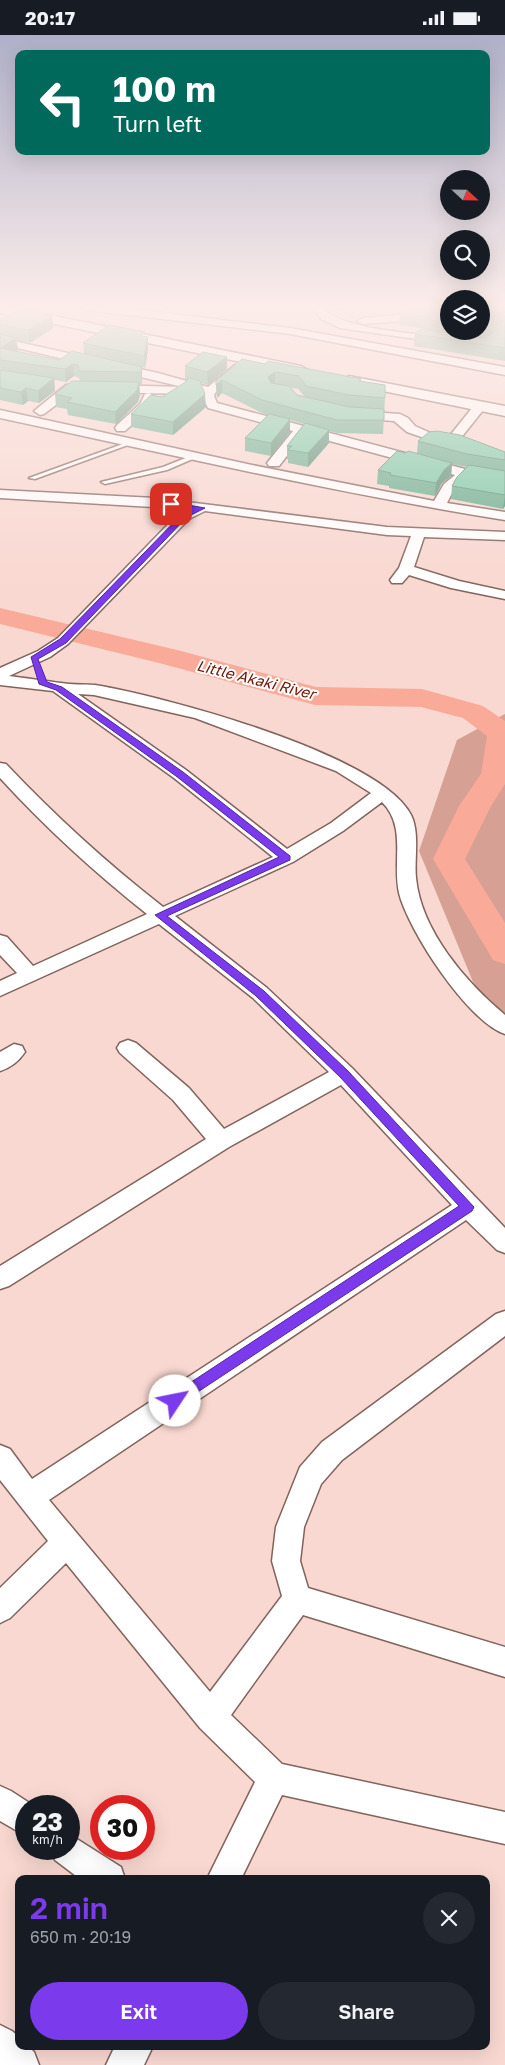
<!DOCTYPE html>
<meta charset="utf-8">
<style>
:root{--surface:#171b24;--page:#242831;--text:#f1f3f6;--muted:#9ea1a6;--accent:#7c3aed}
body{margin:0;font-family:"Golos Text",sans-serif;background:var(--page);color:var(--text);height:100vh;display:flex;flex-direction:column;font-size:19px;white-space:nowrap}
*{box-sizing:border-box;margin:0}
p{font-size:16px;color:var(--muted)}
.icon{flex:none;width:28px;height:28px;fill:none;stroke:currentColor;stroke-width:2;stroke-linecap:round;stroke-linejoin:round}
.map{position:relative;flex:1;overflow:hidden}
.panel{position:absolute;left:15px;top:1840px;width:475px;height:175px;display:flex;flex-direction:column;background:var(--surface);border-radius:10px;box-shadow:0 5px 20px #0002}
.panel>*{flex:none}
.banner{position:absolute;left:15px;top:15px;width:475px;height:105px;border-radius:10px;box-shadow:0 5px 20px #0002;background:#00695c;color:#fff;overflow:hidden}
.needle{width:32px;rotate:112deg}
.controls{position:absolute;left:440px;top:135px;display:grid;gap:10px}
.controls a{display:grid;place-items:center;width:50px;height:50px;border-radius:50%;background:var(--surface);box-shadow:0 5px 20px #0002;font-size:25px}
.speed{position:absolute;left:15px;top:1760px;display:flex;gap:10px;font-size:25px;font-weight:700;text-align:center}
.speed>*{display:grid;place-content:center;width:65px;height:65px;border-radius:50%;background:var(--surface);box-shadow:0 5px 20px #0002;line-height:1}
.speed small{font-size:12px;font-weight:400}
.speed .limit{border:8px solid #d22;background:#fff;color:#111}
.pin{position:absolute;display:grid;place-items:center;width:42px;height:42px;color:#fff;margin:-21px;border-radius:10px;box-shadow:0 2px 8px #0006}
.me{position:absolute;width:55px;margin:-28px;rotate:56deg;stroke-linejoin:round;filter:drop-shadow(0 0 4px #0008)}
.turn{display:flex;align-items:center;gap:18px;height:105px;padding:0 15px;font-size:22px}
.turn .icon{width:65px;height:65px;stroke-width:2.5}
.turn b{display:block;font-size:35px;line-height:42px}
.round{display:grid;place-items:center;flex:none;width:52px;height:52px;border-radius:26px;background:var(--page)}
.summary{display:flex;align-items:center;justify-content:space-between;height:85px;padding:0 15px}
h1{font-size:30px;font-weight:600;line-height:38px;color:var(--accent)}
.cta{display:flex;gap:10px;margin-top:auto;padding:10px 15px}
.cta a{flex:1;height:58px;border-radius:30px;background:var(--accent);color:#fff;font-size:20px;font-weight:600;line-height:58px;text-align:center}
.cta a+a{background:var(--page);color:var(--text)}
.status{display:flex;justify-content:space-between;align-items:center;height:35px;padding:0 25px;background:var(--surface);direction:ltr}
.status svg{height:14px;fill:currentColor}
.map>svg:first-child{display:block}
.green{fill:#d7a094}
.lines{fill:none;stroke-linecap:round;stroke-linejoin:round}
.river{fill:#f9aa99;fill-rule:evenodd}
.service-casing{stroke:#80645d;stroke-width:3}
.minor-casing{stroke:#80645d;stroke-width:3}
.tertiary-casing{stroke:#80645d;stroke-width:3}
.service{fill:#fff;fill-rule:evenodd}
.minor{fill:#fff;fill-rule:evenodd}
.tertiary{fill:#fff;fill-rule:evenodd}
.wall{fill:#66ad8e;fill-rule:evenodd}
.shaded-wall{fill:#538d74}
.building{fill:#77c9a5;stroke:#538d74}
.route{fill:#7c3aed;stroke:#51269a}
.labels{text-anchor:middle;stroke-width:4;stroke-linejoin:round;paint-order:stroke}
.far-water-label{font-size:15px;font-style:italic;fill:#711605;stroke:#fff}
</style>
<div class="status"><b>20:17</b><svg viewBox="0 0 49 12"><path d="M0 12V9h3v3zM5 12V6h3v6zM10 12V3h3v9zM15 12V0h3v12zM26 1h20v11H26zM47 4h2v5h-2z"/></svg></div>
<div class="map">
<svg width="505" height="2030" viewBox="0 0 505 2030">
<rect width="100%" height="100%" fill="#f9d8d1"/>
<path class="green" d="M505,679V987L485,976L419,816L457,705Z"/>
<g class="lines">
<path class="river" d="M0,573L177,615L316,652L422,654L483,671L505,686V749L491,771L465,824L505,888V929L493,925L433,824L459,771L481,739L487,701L463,683L421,672L315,670L159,628L0,589Z"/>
<defs>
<g id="service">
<path d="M131,406L136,407L35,444L29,443Z"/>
<path d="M193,420L195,421V423L167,435L105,449L101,447L163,432Z"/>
</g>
<g id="minor">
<path d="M81,272H114L290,293L505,332V340L290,299L86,275Z"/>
<path d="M313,272H323C339,295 415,298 444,302L450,305L444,308L340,293L321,284Z"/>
<path d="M489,272H500L505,279V289L501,288Z"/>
<path d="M412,279L449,283V289L412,285L363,289L357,286L363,283Z"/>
<path d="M0,303L158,338L208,352L235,330H243V334L215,358L214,361L217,368L465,434L505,440V448L467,442L454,454L447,468L505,477V485C336,458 168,419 0,383V375L252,430L434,466L444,449L455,440L304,399L279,431H269L267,428L293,396L208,373L202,361L203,358L186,353V358L182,359L106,357L104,354L110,350L183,352L0,309Z"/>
<path d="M79,349L83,350L85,353L83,356L73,357L44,379L40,380L34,376L66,350Z"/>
<path d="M149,358L155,362L149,374L125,396H117L115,393L117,390L140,369L145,359Z"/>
<path d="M480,367L484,368L486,371L484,374L456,409H448L446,406L448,403L476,368Z"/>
<path d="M356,376L400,379L408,383L415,391L442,403L436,407L407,397L394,386L352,383L350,380L352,377Z"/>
<path d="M0,455L155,463L387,492L505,497V505L424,502L414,532L459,546L505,556V564L451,553L409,540L402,548H392L390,545L399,533L411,501L387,500L205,476L189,484L68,609L50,622L9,641C26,643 44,646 61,648C72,650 84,649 95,650C162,661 380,719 411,780C420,798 414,824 416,843C421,896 466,947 505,980V999C468,987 408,895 399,858C392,826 407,792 382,767L343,796L293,827L175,881L267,953L352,1033L505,1193V1218L497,1215L466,1185L49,1465L210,1657L282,1561L272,1526L276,1492L300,1432L322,1407L496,1279L505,1276V1301L342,1425L321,1449L304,1492L300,1526L308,1553L505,1612V1642L303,1580L231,1680L282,1729L505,1777V1809L282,1760L241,1844H207L255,1747L200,1693L66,1528L10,1583L0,1588V1553L48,1506L0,1445V1410L10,1414L32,1444L452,1170L341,1050L229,1112L9,1251L0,1254V1231L206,1104L173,1065L120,1018L117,1013L120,1008L128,1005L136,1008L189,1053L224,1094L329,1037L253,963L159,889L0,961V946L17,938L0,920V900L7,902L33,931L147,879C94,837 46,793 0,743V728L6,729C55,781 107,828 163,872L273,822L174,743L53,656L0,650V633L38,616L58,603L179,478L187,474L0,463ZM78,659L94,660L195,683L336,736L371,758L331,788L287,814L186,735Z"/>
<path d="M14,1009L22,1011L25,1017C19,1026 10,1033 0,1036V1017Z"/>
<path d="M0,1751L11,1756L34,1771H26V1801L0,1786Z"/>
<path d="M69,1799L121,1832L125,1844H80L55,1825L50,1814H69Z"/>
<path d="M0,1990L12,1996L19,2002V2011H28L34,2017L39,2030H0Z"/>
<path d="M115,2011H153L144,2030H106Z"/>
</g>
<g id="tertiary">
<path d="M0,272H10L301,331L308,335L301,339L0,278Z"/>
<path d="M349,341L505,371V381L344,348L342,345Z"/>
</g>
</defs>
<use href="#service" class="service-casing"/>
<use href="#minor" class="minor-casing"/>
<use href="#tertiary" class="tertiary-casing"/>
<use href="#service" class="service"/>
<use href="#minor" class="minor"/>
<use href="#tertiary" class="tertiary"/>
</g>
<g class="wall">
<path d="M161,272H182L179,275Z"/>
<path d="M330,272H449V296H481V272L505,281V326L414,311L415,299L427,295V294L399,290L400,277L410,275V273L331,275Z"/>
<path d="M52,281L53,293L30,308L16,305L18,315L16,316L59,325L84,318L83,308L145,301L148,314L145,333L142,332V349H139L140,360L138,367L116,389L68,380L67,374L56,372L55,359L80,346L79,343L74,341L66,347L54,345L55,356L39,368L28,366L23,370L0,365V285Z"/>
<path d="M265,329L361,344V346L385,363L383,399L337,398L329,396V408L308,432L288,428V424H287V411L304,389L290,385V397L271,421L245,416V403L268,380L262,378L222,358L217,363L216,346ZM291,353L298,354L305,362L297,360Z"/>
<path d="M185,331L227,334L208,350L201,348L206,372L173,400L131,392V379L162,362L187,346L188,344H185Z"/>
<path d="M418,406L505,417V471L503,474L451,464L452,451L467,432L452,429L451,441L442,448L435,461L389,453V451L377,449L378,435L406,418H417Z"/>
</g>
<g class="shaded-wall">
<path d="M52,281L53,293L30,308L28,295Z"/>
<path d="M148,302V314L145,333L144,321Z"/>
<path d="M16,303L18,315L1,325L0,313Z"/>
<path d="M227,322V334L208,350L207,337Z"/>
<path d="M73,329L74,341L66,347L65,334Z"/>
<path d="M142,332V349L141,337Z"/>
<path d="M275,337V350L267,355L268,342Z"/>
<path d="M54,343L55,356L39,368L38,356Z"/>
<path d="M222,345V358L217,363L216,350Z"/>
<path d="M139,347L140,360L138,367L116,389L115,377Z"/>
<path d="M26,353L28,366L23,370L21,357Z"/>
<path d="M205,359L206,372L173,400V387Z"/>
<path d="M290,384V397L271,421V408Z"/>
<path d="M329,395V408L308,432V418Z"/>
<path d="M452,428L451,441L442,448L435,461L436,448L444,435Z"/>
<path d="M505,460V471L503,474Z"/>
</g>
<g class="building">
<path d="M481,272H490L505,281V313L415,299L420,294L485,303L493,298L486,294L481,293Z"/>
<path d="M21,273L52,281L28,295L0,290V285Z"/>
<path d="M413,275L449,279V288L427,285L431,282L400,277Z"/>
<path d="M109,290L145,297L141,301L148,302L144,321L83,308Z"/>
<path d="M0,299L16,303L0,313Z"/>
<path d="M0,313L59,325L72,316L142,332L141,337L79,336L78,330L73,329L65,334L0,325Z"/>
<path d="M203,317L227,322L207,337L185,331Z"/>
<path d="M242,324L265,329L268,326L361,344L359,346L385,350V363L349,360L306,351L299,341L275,337L268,342L271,348L289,351L297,360L349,372L384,374V385H337L262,365L222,345L216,350V346Z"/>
<path d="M0,335L54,343L38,356L26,353L21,357L0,353Z"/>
<path d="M188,343L200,346L205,359L173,387L131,379L151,360L162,362L187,346Z"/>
<path d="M72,346L139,347L137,355L115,377L67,367L72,363L55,359Z"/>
<path d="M269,379L290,384L271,408L245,403Z"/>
<path d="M305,388L329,395L308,418L288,415L292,411H287Z"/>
<path d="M437,396L460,400L505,417V425L467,419L418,406L429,397Z"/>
<path d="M397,416L406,418L408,416L452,428L444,435L436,448L390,440L391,438L378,435Z"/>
<path d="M469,430L505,436V460L452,451L457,442Z"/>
</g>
<linearGradient id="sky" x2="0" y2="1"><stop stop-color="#afb0c8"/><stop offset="0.49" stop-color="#fcedea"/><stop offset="1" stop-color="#fcedea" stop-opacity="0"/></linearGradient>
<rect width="505" height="556" fill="url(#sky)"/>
<path class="route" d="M171,467L205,473L187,482L66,608L38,624L47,647L62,652L183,737L290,821V825L167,881L264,956L348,1036L474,1172L472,1176L175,1372L170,1370L168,1366L170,1361L459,1171L340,1042L256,961L155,880L279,822L176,741L56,655L39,649L31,622L60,604L182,479L192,474L168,471V468Z"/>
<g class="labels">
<g class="far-water-label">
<text transform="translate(256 645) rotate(14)" y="5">Little Akaki River</text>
</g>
</g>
</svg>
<div class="controls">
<a><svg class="needle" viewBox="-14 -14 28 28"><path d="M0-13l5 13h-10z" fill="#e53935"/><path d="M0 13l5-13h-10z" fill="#9ea1a6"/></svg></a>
<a><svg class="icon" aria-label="search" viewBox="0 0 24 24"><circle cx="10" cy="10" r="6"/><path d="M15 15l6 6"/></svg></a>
<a><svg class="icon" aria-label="layers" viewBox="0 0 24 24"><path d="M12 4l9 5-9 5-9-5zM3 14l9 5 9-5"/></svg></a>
</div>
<div class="speed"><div>23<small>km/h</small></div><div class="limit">30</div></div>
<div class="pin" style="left:171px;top:469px;background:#d93025"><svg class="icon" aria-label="arrive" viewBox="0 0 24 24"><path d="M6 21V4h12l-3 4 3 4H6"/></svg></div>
<svg class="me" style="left:175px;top:1366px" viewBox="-20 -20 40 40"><circle r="19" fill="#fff"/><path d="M0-13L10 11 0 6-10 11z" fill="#7c3aed"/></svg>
<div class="banner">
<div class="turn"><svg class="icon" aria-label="left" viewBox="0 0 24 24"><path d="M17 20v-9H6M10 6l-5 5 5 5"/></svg><div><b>100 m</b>Turn left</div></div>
</div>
<section class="panel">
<div class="summary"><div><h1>2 min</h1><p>650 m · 20:19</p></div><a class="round"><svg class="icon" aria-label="close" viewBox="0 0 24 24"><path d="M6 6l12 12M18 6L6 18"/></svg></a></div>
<div class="cta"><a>Exit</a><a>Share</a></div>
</section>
</div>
